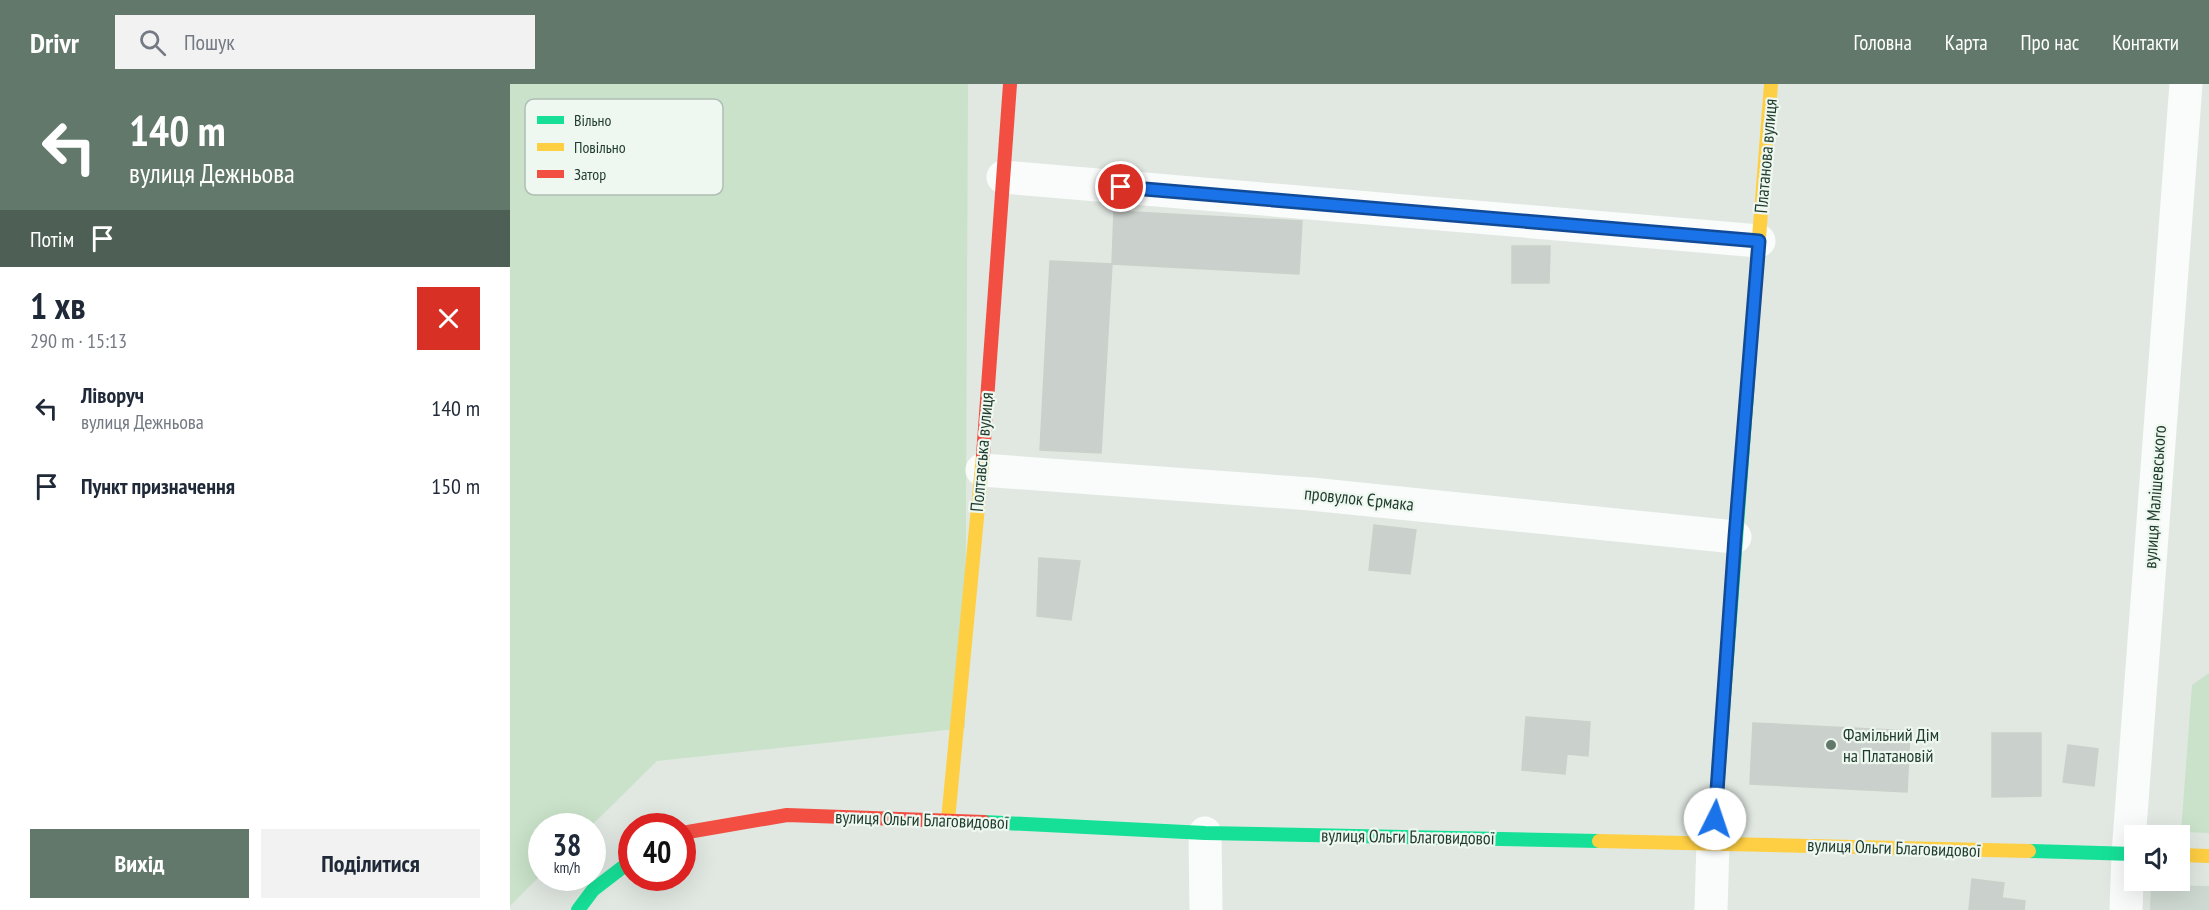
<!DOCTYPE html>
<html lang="uk">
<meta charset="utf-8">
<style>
:root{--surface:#fff;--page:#f2f2f3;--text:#1f2937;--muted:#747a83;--accent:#62786b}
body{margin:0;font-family:"PT Sans Narrow",sans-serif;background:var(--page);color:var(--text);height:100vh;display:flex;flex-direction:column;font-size:22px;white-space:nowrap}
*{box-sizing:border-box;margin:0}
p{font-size:20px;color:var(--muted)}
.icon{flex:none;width:33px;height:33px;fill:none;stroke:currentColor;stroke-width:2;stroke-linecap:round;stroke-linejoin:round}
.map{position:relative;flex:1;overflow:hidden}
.side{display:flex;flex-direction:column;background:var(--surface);width:510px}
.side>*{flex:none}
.top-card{background:#62786b;color:#fff;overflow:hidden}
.fabs{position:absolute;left:1614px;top:741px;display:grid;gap:12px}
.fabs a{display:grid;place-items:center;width:66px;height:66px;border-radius:0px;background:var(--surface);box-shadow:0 6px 24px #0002;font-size:30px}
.speed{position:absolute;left:18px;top:729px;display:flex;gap:12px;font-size:30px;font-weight:700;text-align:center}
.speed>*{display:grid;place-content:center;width:78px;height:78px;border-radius:50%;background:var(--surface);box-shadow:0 6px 24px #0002;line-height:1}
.speed small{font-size:15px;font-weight:400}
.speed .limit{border:9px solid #d22;background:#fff;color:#111}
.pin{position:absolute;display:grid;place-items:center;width:51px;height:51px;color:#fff;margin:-26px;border:3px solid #fff;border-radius:50%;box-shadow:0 2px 6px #0007}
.me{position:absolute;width:66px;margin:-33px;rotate:4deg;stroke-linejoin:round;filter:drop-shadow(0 0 4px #0008)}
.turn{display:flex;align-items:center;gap:21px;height:126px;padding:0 30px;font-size:27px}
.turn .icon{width:78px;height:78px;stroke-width:2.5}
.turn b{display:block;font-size:42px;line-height:51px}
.then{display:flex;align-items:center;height:57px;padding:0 30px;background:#0003;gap:12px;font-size:22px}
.round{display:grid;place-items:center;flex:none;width:63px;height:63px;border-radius:0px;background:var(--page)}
.summary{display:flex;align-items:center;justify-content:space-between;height:102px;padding:0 30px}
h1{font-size:36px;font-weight:800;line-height:45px}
.action{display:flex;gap:12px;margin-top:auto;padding:12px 30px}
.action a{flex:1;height:69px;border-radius:0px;background:var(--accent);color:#fff;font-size:24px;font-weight:800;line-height:69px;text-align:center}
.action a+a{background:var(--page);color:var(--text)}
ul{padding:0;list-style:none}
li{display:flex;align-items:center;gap:18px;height:78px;padding:0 30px}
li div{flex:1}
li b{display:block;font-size:22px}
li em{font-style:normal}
header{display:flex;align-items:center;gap:36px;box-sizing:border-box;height:84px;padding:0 30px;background:var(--accent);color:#fff}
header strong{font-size:28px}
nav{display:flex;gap:33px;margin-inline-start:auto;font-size:21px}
.search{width:420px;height:54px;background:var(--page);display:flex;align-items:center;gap:15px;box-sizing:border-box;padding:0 21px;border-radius:0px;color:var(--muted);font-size:22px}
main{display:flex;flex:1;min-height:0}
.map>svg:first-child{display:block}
.built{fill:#ced9d1}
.green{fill:#c9e2c9}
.building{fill:#cad0cb;stroke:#cad1cb;stroke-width:1.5}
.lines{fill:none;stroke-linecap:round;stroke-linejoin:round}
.street{stroke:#fafcfb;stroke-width:33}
.fast{stroke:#16e098;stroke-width:14}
.slow{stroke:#ffcf43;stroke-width:14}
.jam{stroke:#f24e42;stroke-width:14}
.route-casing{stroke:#114b97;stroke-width:15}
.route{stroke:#1a73e8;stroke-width:10}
.poi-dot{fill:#62786b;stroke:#eef7f0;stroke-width:2}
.labels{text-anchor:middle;stroke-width:4.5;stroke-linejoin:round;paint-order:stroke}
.street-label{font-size:18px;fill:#1e3b2b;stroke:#eef7f0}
.poi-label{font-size:18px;fill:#1e3b2b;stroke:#eef7f0;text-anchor:start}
.key{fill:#eef7f0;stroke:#b0bfb5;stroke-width:1.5}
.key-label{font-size:16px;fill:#1e3b2b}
</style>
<header>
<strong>Drivr</strong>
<div class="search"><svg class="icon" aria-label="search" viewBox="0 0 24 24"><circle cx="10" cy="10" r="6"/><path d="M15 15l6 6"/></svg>Пошук</div>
<nav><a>Головна</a><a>Карта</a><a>Про нас</a><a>Контакти</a></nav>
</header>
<main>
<section class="side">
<div class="top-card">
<div class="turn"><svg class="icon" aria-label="left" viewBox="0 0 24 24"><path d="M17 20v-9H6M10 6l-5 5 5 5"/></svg><div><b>140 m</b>вулиця Дежньова</div></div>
<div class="then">Потім<svg class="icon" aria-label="arrive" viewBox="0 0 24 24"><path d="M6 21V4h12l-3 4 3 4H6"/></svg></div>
</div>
<div class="summary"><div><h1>1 хв</h1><p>290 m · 15:13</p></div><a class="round" style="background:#d93025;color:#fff"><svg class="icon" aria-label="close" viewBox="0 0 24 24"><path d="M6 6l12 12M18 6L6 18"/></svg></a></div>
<ul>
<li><svg class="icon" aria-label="left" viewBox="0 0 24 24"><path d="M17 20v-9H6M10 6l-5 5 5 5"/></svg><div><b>Ліворуч</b><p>вулиця Дежньова</p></div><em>140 m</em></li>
<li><svg class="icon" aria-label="arrive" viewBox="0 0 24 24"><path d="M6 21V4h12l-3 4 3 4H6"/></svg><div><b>Пункт призначення</b></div><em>150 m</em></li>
</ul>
<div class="action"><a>Вихід</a><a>Поділитися</a></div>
</section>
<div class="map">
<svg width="1699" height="826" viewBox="0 0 1699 826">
<rect width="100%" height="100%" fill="#e1e8e2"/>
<path class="built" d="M1641,801L1699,802V826H1640Z"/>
<g class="green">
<path d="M0,0H458L455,644L147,677L81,742H32L31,791L0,822Z"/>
<path d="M1699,589V749L1671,748L1682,601Z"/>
</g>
<g class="building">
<path d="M604,127L792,137L789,190L602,180Z"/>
<path d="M1002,162H1040L1039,199H1002Z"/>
<path d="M540,177L602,180L591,369L530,366Z"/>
<path d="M864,441L906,446L900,490L859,486Z"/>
<path d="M529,474L570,477L561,536L527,532Z"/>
<path d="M1016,633L1080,638L1078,672L1057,670L1055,690L1012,686Z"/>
<path d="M1243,639L1400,647L1397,708L1240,700Z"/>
<path d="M1482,649H1531V712L1482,713Z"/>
<path d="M1558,661L1588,665L1584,702L1553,698Z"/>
<path d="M1462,795L1494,799L1492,814L1515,817L1514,826H1459Z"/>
</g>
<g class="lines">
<g class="street">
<path d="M493,93L1249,157"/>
<path d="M472,386L801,410L1225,453"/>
<path d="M695,749L696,826"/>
<path d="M1201,826L1203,759"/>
<path d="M1616,826L1618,770L1676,0"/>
</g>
<g class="fast">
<path d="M474,738L695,749L1089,757"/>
<path d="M1203,759L1240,270"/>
<path d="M1519,767L1624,770"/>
<path d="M68,826L83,806L122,776"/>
</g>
<g class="slow">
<path d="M1240,270L1261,0"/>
<path d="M438,736L473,371"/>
<path d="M1089,757L1519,767"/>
<path d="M1670,771L1699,772"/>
</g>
<g class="jam">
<path d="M473,371L500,0"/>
<path d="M172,749L277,731L474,738"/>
</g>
</g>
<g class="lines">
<defs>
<path id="route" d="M611,103L1249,157L1225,453L1205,735"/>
</defs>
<use href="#route" class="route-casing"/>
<use href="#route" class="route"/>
</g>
<circle class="poi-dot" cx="1321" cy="661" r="6"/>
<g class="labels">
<g class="street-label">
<text transform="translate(1256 72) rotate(-85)" y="6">Платанова вулиця</text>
<text transform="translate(472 368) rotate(-85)" y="6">Полтавська вулиця</text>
<text transform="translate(1645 413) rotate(-86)" y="6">вулиця Малішевського</text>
<text transform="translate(849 415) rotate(6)" y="6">провулок Єрмака</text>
<text transform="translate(412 736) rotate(2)" y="6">вулиця Ольги Благовидової</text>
<text transform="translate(898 753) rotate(1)" y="6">вулиця Ольги Благовидової</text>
<text transform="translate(1384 764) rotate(2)" y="6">вулиця Ольги Благовидової</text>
</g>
<g class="poi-label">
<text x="1333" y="657">Фамільний Дім<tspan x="1333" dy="21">на Платановій</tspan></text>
</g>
</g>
<rect x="15" y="15" width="198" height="96" rx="9" class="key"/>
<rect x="27" y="32" width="27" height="8" fill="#16e098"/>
<rect x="27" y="59" width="27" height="8" fill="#ffcf43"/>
<rect x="27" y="86" width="27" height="8" fill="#f24e42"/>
<g class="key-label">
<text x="64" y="42">Вільно</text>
<text x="64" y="69">Повільно</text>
<text x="64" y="96">Затор</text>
</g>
</svg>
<div class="fabs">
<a><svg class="icon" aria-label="sound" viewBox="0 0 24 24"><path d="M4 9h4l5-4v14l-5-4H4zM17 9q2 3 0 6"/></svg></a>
</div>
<div class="speed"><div>38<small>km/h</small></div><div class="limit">40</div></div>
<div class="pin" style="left:611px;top:103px;background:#d93025"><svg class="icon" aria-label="arrive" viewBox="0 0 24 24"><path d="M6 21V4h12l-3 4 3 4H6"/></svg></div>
<svg class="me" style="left:1205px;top:735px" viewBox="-20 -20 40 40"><circle r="19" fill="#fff"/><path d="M0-13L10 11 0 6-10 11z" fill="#1a73e8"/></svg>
</div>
</main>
